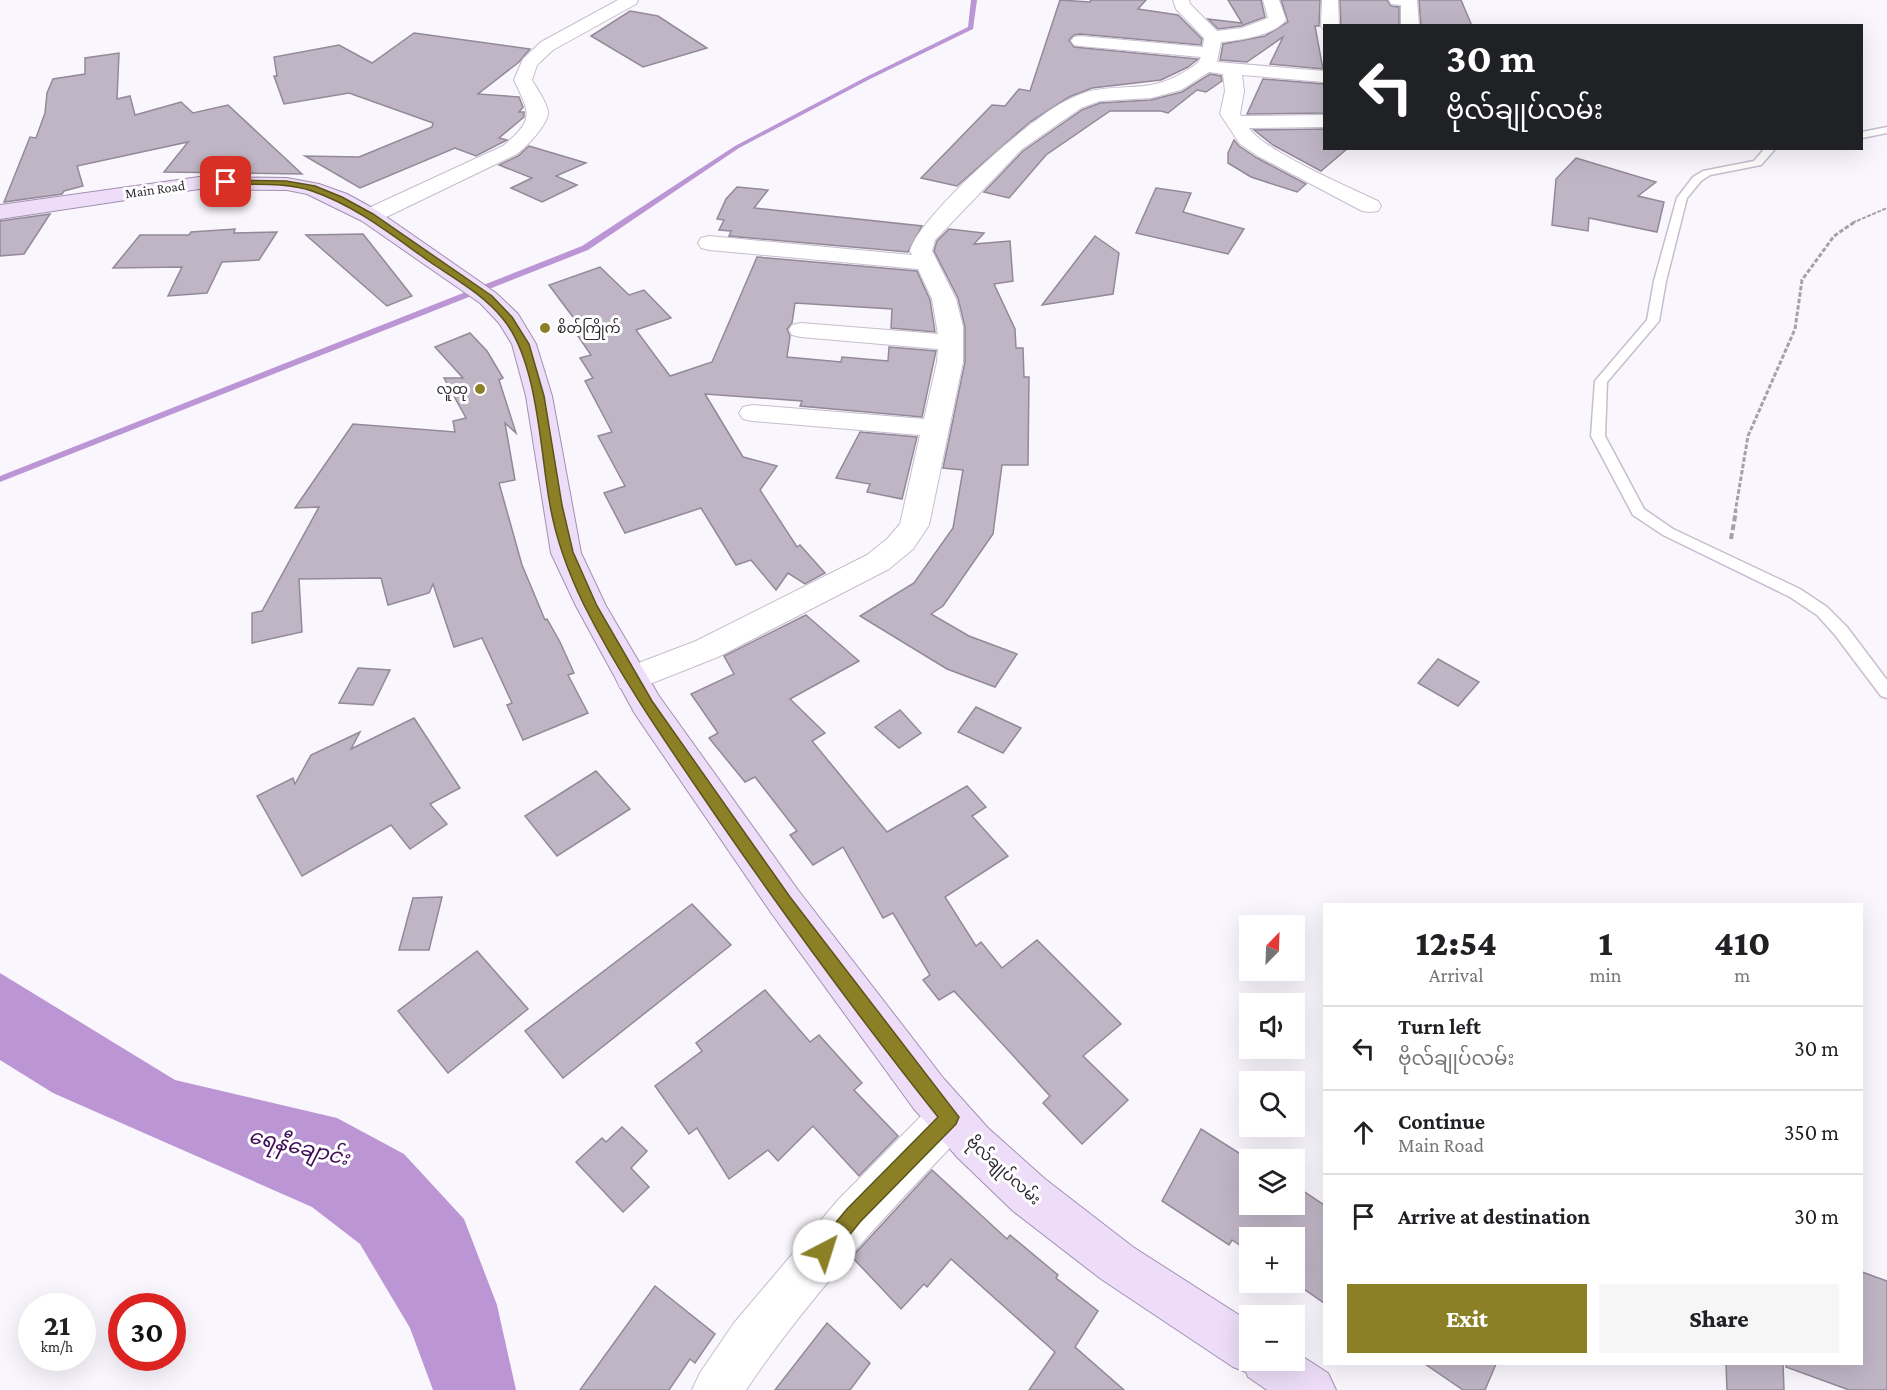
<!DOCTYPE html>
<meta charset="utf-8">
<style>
:root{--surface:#fff;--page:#f6f6f6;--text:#202124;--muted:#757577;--line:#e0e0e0;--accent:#8c8027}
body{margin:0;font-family:"Crimson Pro","Noto Sans Myanmar",serif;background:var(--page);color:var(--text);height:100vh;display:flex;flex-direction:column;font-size:22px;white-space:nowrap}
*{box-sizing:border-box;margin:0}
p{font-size:20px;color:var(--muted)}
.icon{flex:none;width:33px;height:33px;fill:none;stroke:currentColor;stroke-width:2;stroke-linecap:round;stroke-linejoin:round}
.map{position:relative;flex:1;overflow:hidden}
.drawer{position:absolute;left:1323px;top:903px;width:540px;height:462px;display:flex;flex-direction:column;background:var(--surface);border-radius:0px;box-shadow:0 6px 24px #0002}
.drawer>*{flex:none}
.banner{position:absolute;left:1323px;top:24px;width:540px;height:126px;border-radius:0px;box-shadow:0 6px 24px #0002;background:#202124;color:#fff;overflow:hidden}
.needle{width:39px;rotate:23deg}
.buttons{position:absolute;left:1239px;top:915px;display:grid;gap:12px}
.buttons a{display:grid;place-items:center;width:66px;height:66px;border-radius:0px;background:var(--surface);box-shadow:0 6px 24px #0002;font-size:30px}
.speed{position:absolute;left:18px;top:1293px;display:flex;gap:12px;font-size:30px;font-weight:700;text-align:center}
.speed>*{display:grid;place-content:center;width:78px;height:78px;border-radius:50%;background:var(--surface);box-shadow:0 6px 24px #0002;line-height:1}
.speed small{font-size:15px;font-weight:400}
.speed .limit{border:9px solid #d22;background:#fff;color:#111}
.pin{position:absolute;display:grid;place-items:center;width:51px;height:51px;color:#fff;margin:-26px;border-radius:12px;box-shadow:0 3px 9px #0006}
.me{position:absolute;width:66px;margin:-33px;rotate:40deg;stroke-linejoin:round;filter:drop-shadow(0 0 4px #0008)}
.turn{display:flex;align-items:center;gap:21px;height:126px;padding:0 24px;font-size:27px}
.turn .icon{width:78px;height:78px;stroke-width:2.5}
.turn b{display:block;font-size:42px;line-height:51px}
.eta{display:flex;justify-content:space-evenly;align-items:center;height:102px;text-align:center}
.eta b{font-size:36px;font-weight:800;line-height:42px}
.primary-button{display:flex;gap:12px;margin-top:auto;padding:12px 24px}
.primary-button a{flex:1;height:69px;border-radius:0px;background:var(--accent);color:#fff;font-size:24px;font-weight:800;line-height:69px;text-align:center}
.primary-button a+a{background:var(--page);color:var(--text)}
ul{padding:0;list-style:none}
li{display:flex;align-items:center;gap:18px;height:84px;padding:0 24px;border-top:2px solid var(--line)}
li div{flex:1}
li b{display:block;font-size:22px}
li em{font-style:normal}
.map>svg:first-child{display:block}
.water{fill:#bc95d5}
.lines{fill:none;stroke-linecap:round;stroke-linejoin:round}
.stream{fill:#bc95d5;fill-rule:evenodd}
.building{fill:#bfb5c5;stroke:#928999;stroke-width:1.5}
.service-casing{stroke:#c7bdce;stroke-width:3}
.minor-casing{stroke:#c7bdce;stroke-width:2}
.tertiary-casing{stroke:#c7bdce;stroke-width:2}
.primary-casing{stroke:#a290af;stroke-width:2}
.path-far2{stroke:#a5a1a8;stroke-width:2;stroke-dasharray:4 1.5;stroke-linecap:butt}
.path-far1{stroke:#a5a1a8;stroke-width:3;stroke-dasharray:4.5 2;stroke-linecap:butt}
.path{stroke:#a5a1a8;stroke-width:4;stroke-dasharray:6 3;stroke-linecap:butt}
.service{fill:#fff;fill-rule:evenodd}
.minor{fill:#fff;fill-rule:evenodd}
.tertiary{fill:#fff;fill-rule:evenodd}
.primary{fill:#edddf8;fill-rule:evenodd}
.route{fill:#8c8027;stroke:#5b5319;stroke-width:1.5}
.poi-dot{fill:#8c8027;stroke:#fff;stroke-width:2}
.labels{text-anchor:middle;stroke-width:6;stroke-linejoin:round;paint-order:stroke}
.far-street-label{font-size:14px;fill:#2d2930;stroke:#fff}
.far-poi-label{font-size:14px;fill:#2d2930;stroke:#fff;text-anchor:start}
.street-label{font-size:16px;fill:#2d2930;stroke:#fff}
.near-water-label{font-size:21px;font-style:italic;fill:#420f5b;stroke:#fff}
</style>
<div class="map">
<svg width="1887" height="1390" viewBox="0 0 1887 1390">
<rect width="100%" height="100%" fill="#faf6fd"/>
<path class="water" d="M0,973L175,1080L337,1118L404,1154L464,1219L497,1305L516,1390H433L410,1328L360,1244L312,1207L53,1093L0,1060Z"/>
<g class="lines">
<path class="stream" d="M971,0H977L973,29L870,79L739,148L588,250L0,482V476L582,246L735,146L866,77L968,27Z"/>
</g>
<g class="building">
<path d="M1060,0L1090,2L1091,0H1146L1138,9L1178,15L1202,39L1201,45L1080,34L1074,35L1069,40L1074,47L1198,59L1188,67L1161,80L1092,88L1069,97L1030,122L957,186L921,178L992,105L1005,106L1019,89L1030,91Z"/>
<path d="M1228,0H1261L1265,17L1241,26L1218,29L1208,19L1242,23Z"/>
<path d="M1281,0H1320L1319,26H1315L1323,69L1270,64L1283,37L1247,62L1220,60L1223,44L1265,36L1288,22Z"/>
<path d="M1340,0H1387L1391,6L1399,7V26H1341Z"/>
<path d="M1419,0H1461L1472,26H1421Z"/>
<path d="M630,11L658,16L707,48L643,67L591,36Z"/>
<path d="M414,33L530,49L519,62L478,94L519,97L523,107L519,112H524V117L499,138L507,140L476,156L455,148L360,188L305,156L359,157L432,127L433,123L349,93L284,104L274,76H277L274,57L339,45L372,63Z"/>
<path d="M119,53L117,99L130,96L135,115L181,102L193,113L228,105L302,174L164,172L188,142L77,166L83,186L64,191L62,194L4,202L30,137L36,138L45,113L47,93L53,79L85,74V58Z"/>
<path d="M1210,74L1221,76L1222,81L1206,92L1197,90L1168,113L1161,111H1110L1046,155L1009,198L984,192L1023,151L1082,110L1100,103L1151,100L1182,92Z"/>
<path d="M1263,79L1324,84V113L1247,114Z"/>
<path d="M1324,129V148H1348L1321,171L1273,145L1254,130Z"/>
<path d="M1234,140L1239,146L1257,158L1306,184L1297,192L1251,177L1228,163V153Z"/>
<path d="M529,146L586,163L556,176L577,185L542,202L511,188L532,178L499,165L518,156Z"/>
<path d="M1576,158L1656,182L1638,196L1664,202L1657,232L1589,218L1588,231L1552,225L1556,179Z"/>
<path d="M737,187L768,190L754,208L922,226L908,252L729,236L731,231L719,230L724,220L717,219L726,199Z"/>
<path d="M1156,188L1191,193L1183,212L1244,229L1228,254L1136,233Z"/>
<path d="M50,214L24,254L0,256V221Z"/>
<path d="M235,229L234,233L277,232L259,260L222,262L207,293L168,296L182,267L113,268L140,235H189L191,232Z"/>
<path d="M949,229L984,233L974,244L1010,241L1013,281L994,284L1015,329L1016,348H1023L1024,377H1029L1028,465H1002L993,534L943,606L931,614L969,636L1017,654L995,687L947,669L860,616L914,583L953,528L963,470L943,468L965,362V327L958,298L934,251L937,241Z"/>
<path d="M363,234L412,296L387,306L306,235Z"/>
<path d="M1095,236L1119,253L1113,294L1042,305Z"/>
<path d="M757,257L917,271L930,300L935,332L891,328L892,309L795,303L792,323L787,329L790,336L787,357L841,362L842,357L888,361L889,347L936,351L922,417L800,406L802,401L705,394L743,457L777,466L760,490L797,547L800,545L825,573L805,584L788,573L776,590L751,560L736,565L701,508L625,533L604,493L625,486L598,436L612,432L585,381L593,378L580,358L591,355L578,336L585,333L549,285L600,267L629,295L644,290L671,318L636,330L670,376L712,362Z"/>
<path d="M470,333L487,351L503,378L499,380L516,433L505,423L515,480L499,483L522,565L545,620L547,619L560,642L574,673L568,675L588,713L523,740L507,705L512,703L482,638L454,647L433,584L429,593L388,605L381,578L299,579L302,632L252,643V613L262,611L319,507L295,508L353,424L455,432L453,421L466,418L444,378H463L435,347Z"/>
<path d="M860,432L917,437L902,499L867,492L870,484L836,478Z"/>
<path d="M806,615L859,661L790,699L825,733L812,741L887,832L967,786L986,807L972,816L1008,856L945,897L976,946L981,942L1002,968L1037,940L1121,1024L1083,1056L1128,1100L1082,1144L1043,1103L1050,1096L954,991L939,1000L923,980L930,975L893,913L883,918L843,847L813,865L790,835L797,831L755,777L745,782L709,738L718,733L691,694L734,674L724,656Z"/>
<path d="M1438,659L1479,682L1458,706L1418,683Z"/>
<path d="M358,668L390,670L373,705L339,703Z"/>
<path d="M976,707L1021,728L1003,753L958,732Z"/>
<path d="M900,710L921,733L899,748L875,727Z"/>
<path d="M414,718L460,788L430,804L447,824L410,849L391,825L302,876L257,796L293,778L295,784L311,755L360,732L351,749Z"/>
<path d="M596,771L630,809L557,856L525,816Z"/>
<path d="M442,897L429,950H399L413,898Z"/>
<path d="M692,904L731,945L563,1078L525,1031Z"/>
<path d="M477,951L528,1009L448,1073L398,1011Z"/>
<path d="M765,990L810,1042L819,1035L862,1083L854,1090L898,1136L859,1176L813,1126L778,1161L768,1150L729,1179L697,1128L689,1134L655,1086L702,1051L696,1043Z"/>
<path d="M622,1127L647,1151L631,1168L649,1187L623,1212L576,1162L602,1138L606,1142Z"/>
<path d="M1201,1129L1250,1160V1204H1294V1185L1324,1205V1303L1294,1282V1238H1250V1252L1232,1240L1229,1245L1162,1201Z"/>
<path d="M932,1170L1007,1239L1010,1235L1058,1275L1056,1278L1098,1311L1075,1347L1124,1390H1029L1055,1352L951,1259L927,1287L924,1284L901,1309L852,1257Z"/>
<path d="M1862,1272L1887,1281V1390H1849L1786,1367V1364H1862Z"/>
<path d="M655,1286L715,1334L695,1363L690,1359L669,1390H580Z"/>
<path d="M827,1323L870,1363L850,1390H775Z"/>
<path d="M1425,1364H1496L1485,1390H1463Z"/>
<path d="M1726,1364H1783L1784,1390H1727Z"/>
</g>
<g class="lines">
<defs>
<g id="service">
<path d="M1887,127V133L1862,138V132Z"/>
<path d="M1765,148H1776L1761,165L1710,175L1701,181L1687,198L1666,281L1659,321L1607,382L1605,436L1644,509L1673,529L1800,589L1827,607L1847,627L1887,680V698L1881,696L1835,635L1817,615L1790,597L1663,535L1633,515L1591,436L1595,381L1647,320L1654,281L1677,198L1693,177L1703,171L1754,161Z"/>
</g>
<g id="minor">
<path d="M1173,0H1189L1190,4L1217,31L1242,28L1268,18L1263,0H1279L1286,20C1273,36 1240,40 1221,42L1217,62L1324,71V82L1242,75L1244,91L1240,114L1241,116L1324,115V127L1249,128C1264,151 1349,187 1378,201L1381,206L1378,211L1370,212L1362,211L1258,156L1240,144L1220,114L1225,91L1223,74L1209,72L1181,90L1151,98L1100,101L1081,108L1022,149L935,240L932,251L956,299L963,327V362L929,525L913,549L889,569L718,657L632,691L620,688L616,679L620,670L696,641L867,555L887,539L900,524L920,435L752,421L743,419L739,413L743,407L752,405L924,419L937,362L938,349L801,337L792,335L789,330L792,325L801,323L938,334L932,299L918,269L709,250L701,248L698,243L701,238L709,236L912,255L910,251C920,215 1034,114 1070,99C1078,95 1087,91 1096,90C1132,84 1151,92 1184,72C1191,68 1198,65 1201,57L1080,46L1074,45L1071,41L1074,37L1080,36L1203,47L1204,38L1176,9Z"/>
<path d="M1322,0H1338L1339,26H1324V30L1321,26Z"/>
<path d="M1389,0H1417L1419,26H1401V5L1391,4Z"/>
<path d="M950,1096L965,1102L971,1117L965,1132C887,1214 809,1296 746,1390H692L700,1373L734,1323L838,1200L935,1102Z"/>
</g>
<path id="tertiary" d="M618,0H638L636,4L553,50L537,65L532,80C537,89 546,101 548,111C550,123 526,147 517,154L378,221L370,223L362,221L359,216L362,211L503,146C535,119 530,114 514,80L523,59L541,42Z"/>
<path id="primary" d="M199,177L287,178L319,184L347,194L378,211L496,293L518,314L536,344L552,396L581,553L606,606L659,696L798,890L944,1079L988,1128L1045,1179L1133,1247L1250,1322V1360H1294V1351L1328,1373L1336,1390H1267L1248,1377L1246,1372L1233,1367L1101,1279L1013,1211L958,1158L914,1109L772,914L635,714L576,606L551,553L526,396L512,344L499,323L480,303L362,221L307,194L287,190L199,189L0,219V205Z"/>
</defs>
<use href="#service" class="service-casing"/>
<use href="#minor" class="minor-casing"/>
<use href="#tertiary" class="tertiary-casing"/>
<use href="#primary" class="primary-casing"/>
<path class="path-far2" d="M1852,223L1887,208"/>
<path class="path-far1" d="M1735,513L1748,436L1795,329L1802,280L1834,236L1856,221"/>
<path class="path" d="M1731,539L1736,511"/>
<use href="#service" class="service"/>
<use href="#minor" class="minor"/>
<use href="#tertiary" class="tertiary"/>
<use href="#primary" class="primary"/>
</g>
<path class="route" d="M223,180L286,181L315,186L342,197L373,214L492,296L512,317L529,344L544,396L562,505L573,552L597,606L652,701L790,897L959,1117L956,1124L860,1222L831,1258L824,1261L818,1258L815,1251L818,1244L847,1209L938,1117C860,1019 787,919 716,816C669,747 621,679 584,605C568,572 556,540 550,505C540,451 538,361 503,319C484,295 455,279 430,262C393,236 356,206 312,191C285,182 254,185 226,184H223Z"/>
<g class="poi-dot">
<circle cx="545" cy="328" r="6"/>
<circle cx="480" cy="389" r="6"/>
</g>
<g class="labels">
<g class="far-street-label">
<text transform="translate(155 189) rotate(-8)" y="5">Main Road</text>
</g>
<g class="far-poi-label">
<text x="557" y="333">စိတ်ကြိုက်</text>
<text x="468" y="394" text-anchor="end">လူထု</text>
</g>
<g class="street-label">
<text transform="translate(1004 1170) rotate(42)" y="6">ဗိုလ်‌ချုပ်‌လမ်း</text>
</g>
<g class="near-water-label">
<text transform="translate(299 1147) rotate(13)" y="7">ရေနီချောင်း</text>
</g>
</g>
</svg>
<div class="buttons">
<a><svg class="needle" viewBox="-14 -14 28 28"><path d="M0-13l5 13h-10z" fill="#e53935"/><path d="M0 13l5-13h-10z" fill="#757577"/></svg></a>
<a><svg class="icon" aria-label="sound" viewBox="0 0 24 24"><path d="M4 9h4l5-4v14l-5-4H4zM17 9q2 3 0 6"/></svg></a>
<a><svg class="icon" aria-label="search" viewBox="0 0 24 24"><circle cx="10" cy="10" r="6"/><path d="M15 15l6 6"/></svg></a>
<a><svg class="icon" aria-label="layers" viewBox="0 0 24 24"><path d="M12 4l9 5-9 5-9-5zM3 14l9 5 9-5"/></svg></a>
<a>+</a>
<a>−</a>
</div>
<div class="speed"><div>21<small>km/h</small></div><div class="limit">30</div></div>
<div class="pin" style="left:226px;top:182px;background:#d93025"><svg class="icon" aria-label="arrive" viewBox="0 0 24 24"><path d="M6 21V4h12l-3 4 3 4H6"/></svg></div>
<svg class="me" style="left:824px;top:1251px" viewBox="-20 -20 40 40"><circle r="19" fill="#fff"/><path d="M0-13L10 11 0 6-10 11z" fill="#8c8027"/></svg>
<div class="banner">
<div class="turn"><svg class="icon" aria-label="left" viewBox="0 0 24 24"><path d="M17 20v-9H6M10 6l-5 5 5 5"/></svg><div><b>30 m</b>ဗိုလ်‌ချုပ်‌လမ်း</div></div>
</div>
<section class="drawer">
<div class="eta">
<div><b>12:54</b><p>Arrival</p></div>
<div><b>1</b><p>min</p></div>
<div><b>410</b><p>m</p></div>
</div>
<ul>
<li><svg class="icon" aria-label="left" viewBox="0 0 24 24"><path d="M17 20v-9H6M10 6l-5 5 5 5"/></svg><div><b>Turn left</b><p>ဗိုလ်‌ချုပ်‌လမ်း</p></div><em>30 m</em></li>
<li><svg class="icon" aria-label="ahead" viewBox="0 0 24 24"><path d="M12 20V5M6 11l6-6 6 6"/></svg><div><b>Continue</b><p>Main Road</p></div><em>350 m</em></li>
<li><svg class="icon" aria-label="arrive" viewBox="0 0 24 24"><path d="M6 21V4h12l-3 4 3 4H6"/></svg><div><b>Arrive at destination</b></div><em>30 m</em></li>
</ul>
<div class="primary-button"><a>Exit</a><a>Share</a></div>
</section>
</div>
